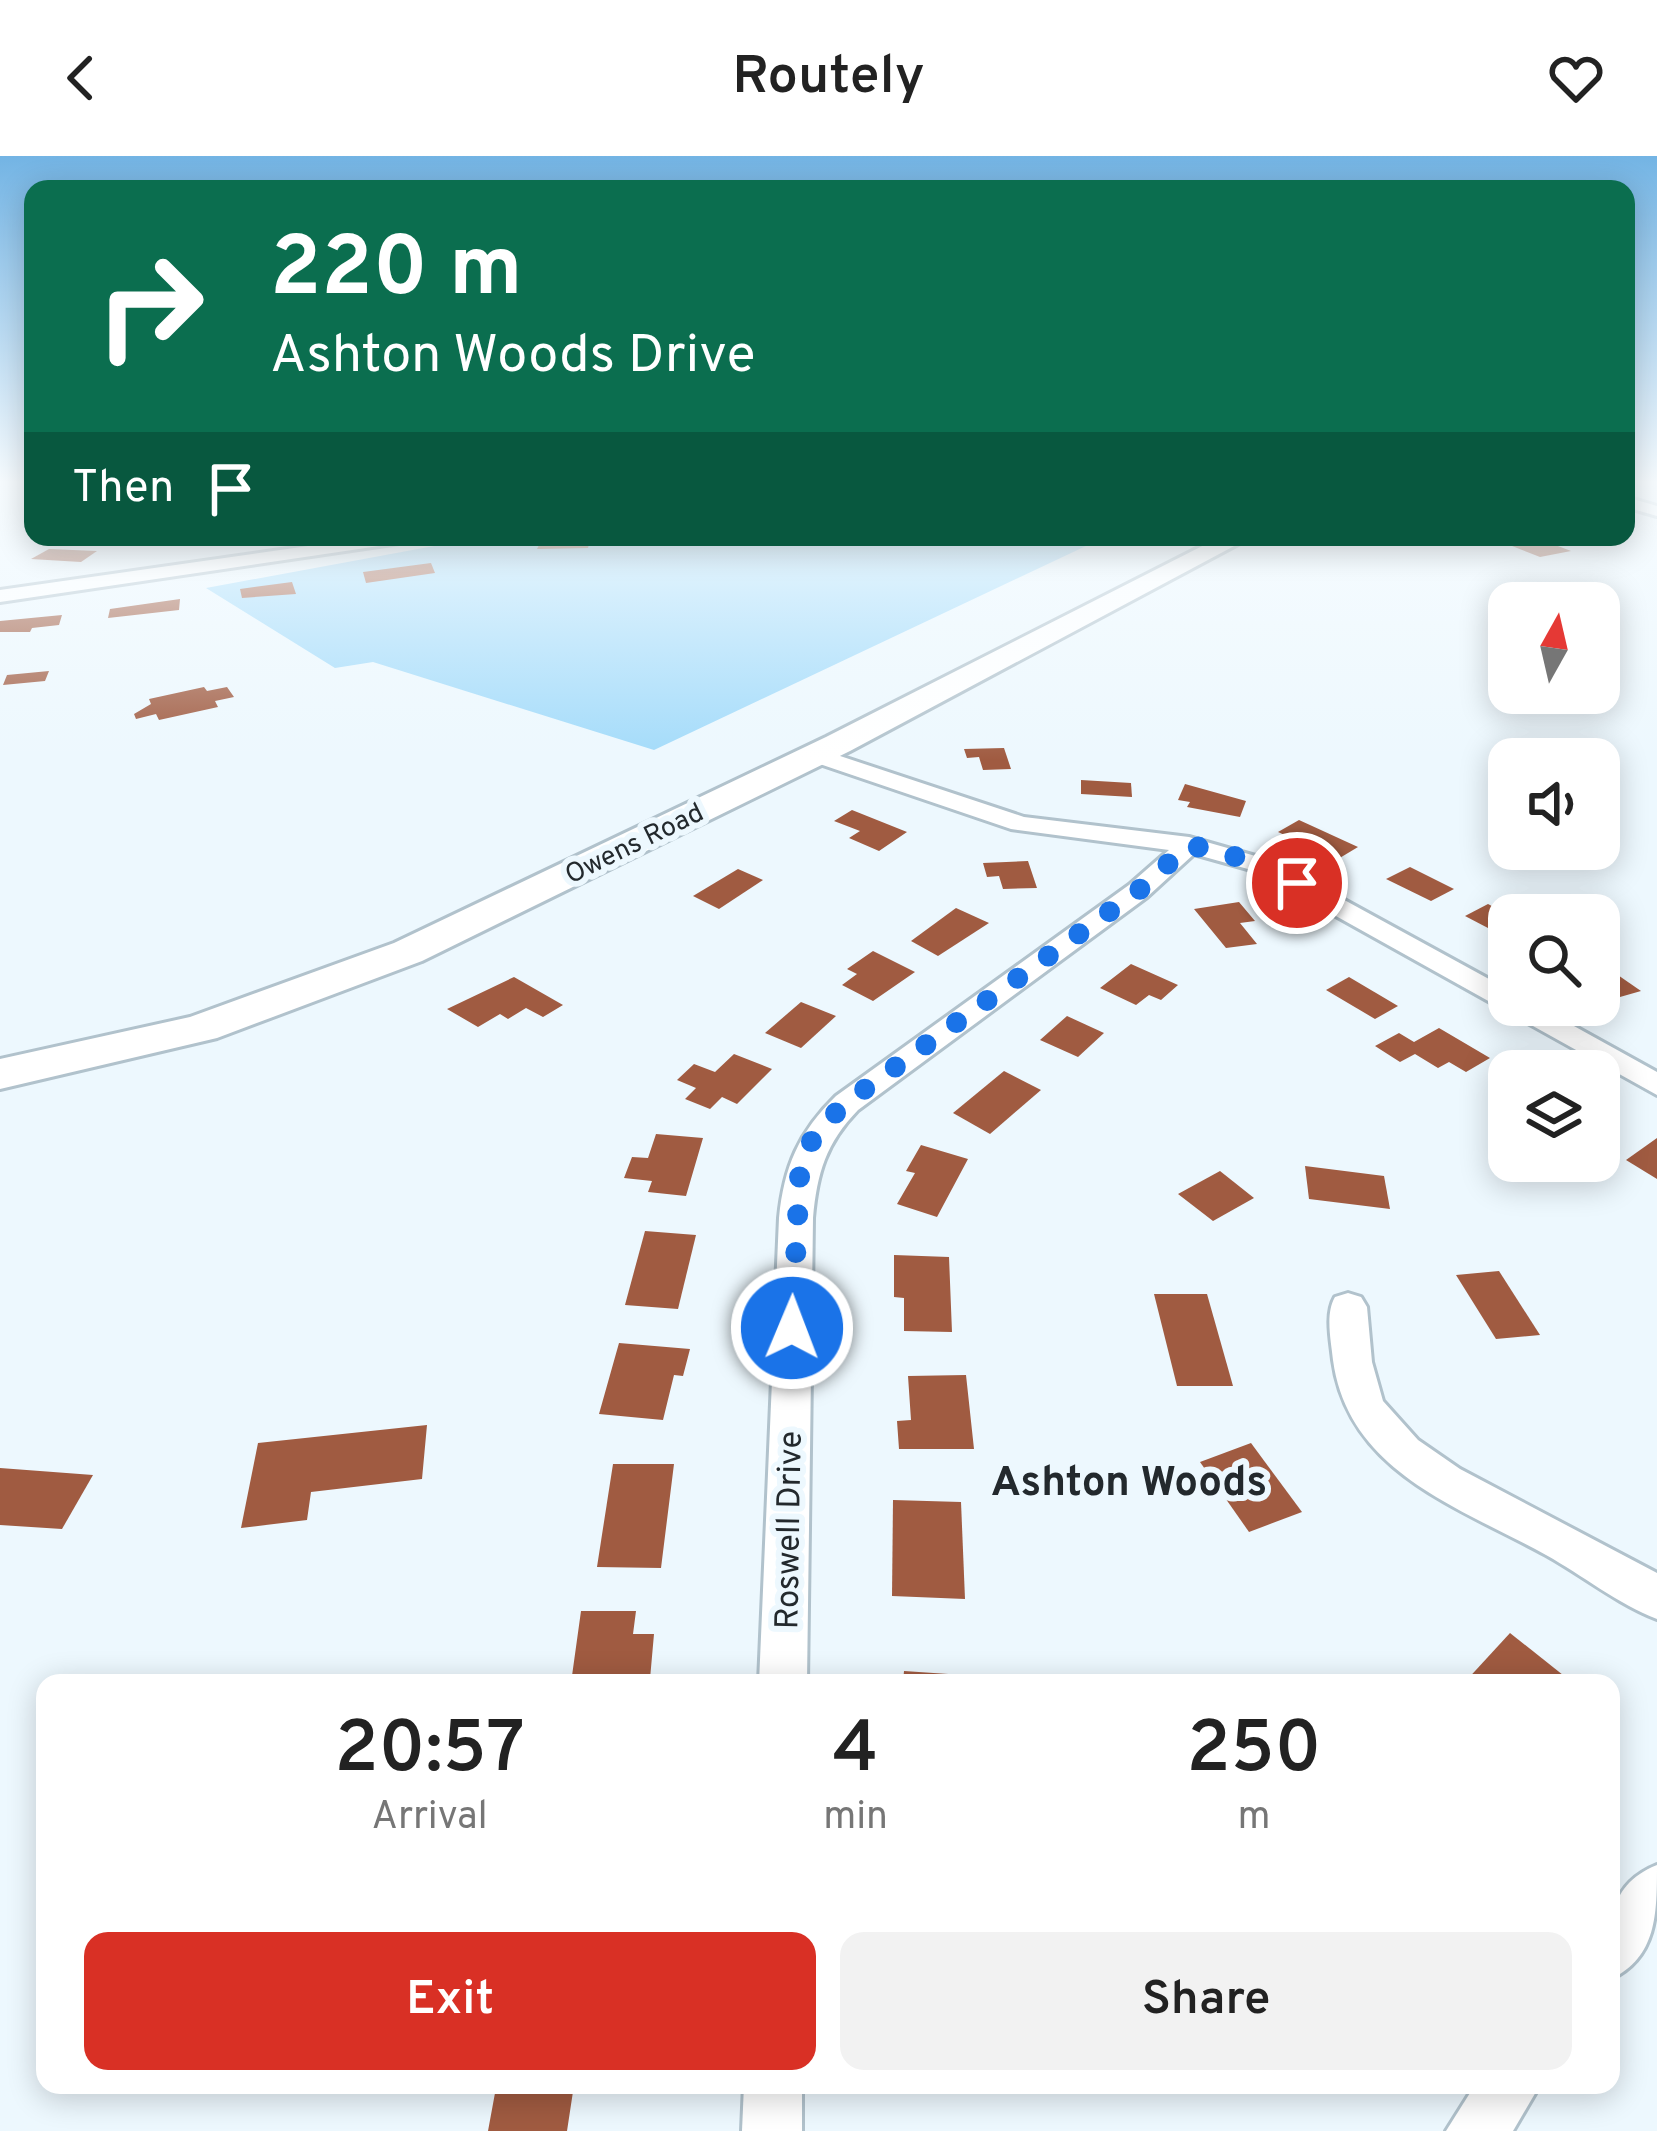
<!DOCTYPE html>
<style>
:root{--surface:#fff;--page:#f2f2f2;--text:#222;--muted:#767676;--accent:#d93025}
body{margin:0;font-family:Overpass,sans-serif;background:var(--page);color:var(--text);height:100vh;display:flex;flex-direction:column;font-size:45px;white-space:nowrap}
*{box-sizing:border-box;margin:0}
p{font-size:39px;color:var(--muted)}
.icon{flex:none;width:66px;height:66px;fill:none;stroke:currentColor;stroke-width:2;stroke-linecap:round;stroke-linejoin:round}
.map{position:relative;flex:1;overflow:hidden}
.details{position:absolute;left:36px;top:1518px;width:1584px;height:420px;display:flex;flex-direction:column;background:var(--surface);border-radius:24px;box-shadow:0 6px 30px #0003}
.details>*{flex:none}
.banner{position:absolute;left:24px;top:24px;width:1611px;height:366px;border-radius:24px;box-shadow:0 6px 30px #0003;background:#0b6e4f;color:#fff;overflow:hidden}
.needle{width:78px;rotate:8deg}
.fabs{position:absolute;left:1488px;top:426px;display:grid;gap:24px}
.fabs a{display:grid;place-items:center;width:132px;height:132px;border-radius:24px;background:var(--surface);box-shadow:0 6px 30px #0003;font-size:60px}
.pin{position:absolute;display:grid;place-items:center;width:102px;height:102px;color:#fff;margin:-51px;border:6px solid #fff;border-radius:50%;box-shadow:0 3px 12px #0007}
.me{position:absolute;width:132px;margin:-66px;rotate:1deg;stroke-linejoin:round;filter:drop-shadow(0 0 9px #0008)}
.turn{display:flex;align-items:center;gap:42px;height:252px;padding:0 48px;font-size:54px}
.turn .icon{width:156px;height:156px;stroke-width:2.5}
.turn b{display:block;font-size:84px;line-height:102px}
.then{display:flex;align-items:center;height:114px;padding:0 48px;background:#0003;gap:24px;font-size:45px}
.eta{display:flex;justify-content:space-evenly;align-items:center;height:204px;text-align:center}
.eta b{font-size:72px;font-weight:600;line-height:84px}
.primary-button{display:flex;gap:24px;margin-top:auto;padding:24px 48px}
.primary-button a{flex:1;height:138px;border-radius:24px;background:var(--accent);color:#fff;font-size:48px;font-weight:600;line-height:138px;text-align:center}
.primary-button a+a{background:var(--page);color:var(--text)}
header{display:flex;justify-content:space-between;align-items:center;height:156px;padding:0 48px;background:var(--surface);font-size:54px;font-weight:600}
.map>svg:first-child{display:block}
.green{fill:#a3dbfa}
.building{fill:#a05b41}
.lines{fill:none;stroke-linecap:round;stroke-linejoin:round}
.street-casing{stroke:#b1c2cc;stroke-width:6}
.secondary-casing{stroke:#b1c2cc;stroke-width:6}
.street{fill:#fff;fill-rule:evenodd}
.secondary{fill:#fff;fill-rule:evenodd}
.route{stroke:#1a73e8;stroke-width:21;stroke-dasharray:0 37.8}
.labels{text-anchor:middle;stroke-width:12;stroke-linejoin:round;paint-order:stroke}
.far-street-label{font-size:27px;fill:#23292d;stroke:#edf8fe}
.street-label{font-size:33px;fill:#23292d;stroke:#edf8fe}
.near-neighbourhood-label{font-size:42px;font-weight:bold;fill:#23292d;stroke:#edf8fe}
</style>
<header><svg class="icon" aria-label="back" viewBox="0 0 24 24"><path d="M15 5l-7 7 7 7"/></svg>Routely<svg class="icon" aria-label="heart" viewBox="0 0 24 24"><path d="M12 20l-8-8c-3-5 5-10 8-4 3-6 11-1 8 4z"/></svg></header>
<div class="map">
<svg width="1657" height="1975" viewBox="0 0 1657 1975">
<rect width="100%" height="100%" fill="#edf8fe"/>
<path class="green" d="M483,381H1105L654,594L373,506L335,512L206,432Z"/>
<g class="building">
<path d="M532,381H567L565,385L590,384L588,392L537,393L539,389H529Z"/>
<path d="M1537,382L1571,395L1540,401L1507,388Z"/>
<path d="M49,393L97,395L81,406L31,403Z"/>
<path d="M431,407L435,417L366,427L363,416Z"/>
<path d="M292,426L296,438L242,442L240,433Z"/>
<path d="M180,443L179,454L108,462L110,453Z"/>
<path d="M62,459L59,469L32,472L30,476H0V465Z"/>
<path d="M49,515L45,525L3,529L7,519Z"/>
<path d="M204,531L207,535L227,531L234,541L215,545L218,551L159,564L156,558L136,563L134,558L151,548L149,543Z"/>
<path d="M1004,592L1011,613L983,614L979,601L967,602L964,593Z"/>
<path d="M1081,624L1131,627L1132,641L1081,638Z"/>
<path d="M1185,628L1246,645L1240,661L1187,651L1190,646L1178,644Z"/>
<path d="M852,654L907,676L879,695L849,682L860,675L834,665Z"/>
<path d="M1299,664L1358,691L1338,703L1278,676Z"/>
<path d="M1028,705L1037,732L1003,733L999,720L987,721L983,707Z"/>
<path d="M1410,711L1454,733L1431,745L1386,723Z"/>
<path d="M738,713L763,724L719,753L693,740Z"/>
<path d="M1239,746L1255,765L1240,767L1257,788L1226,792L1194,753Z"/>
<path d="M1488,748L1509,759V783L1465,760Z"/>
<path d="M956,752L989,767L938,800L911,785Z"/>
<path d="M873,795L915,816L873,845L842,829L857,818L847,813Z"/>
<path d="M1599,806L1641,835L1613,843L1599,833Z"/>
<path d="M1131,808L1178,829L1161,844L1149,839L1136,849L1100,832Z"/>
<path d="M514,821L563,849L543,861L526,852L508,863L500,858L478,871L447,853Z"/>
<path d="M1349,821L1398,850L1375,863L1326,834Z"/>
<path d="M801,846L836,860L801,892L765,877Z"/>
<path d="M1067,860L1104,877L1078,901L1040,884Z"/>
<path d="M1439,872L1490,902L1466,916L1449,906L1438,912L1415,898L1400,906L1375,890L1399,877L1414,886Z"/>
<path d="M734,898L772,913L737,948L722,941L710,953L685,943L696,932L677,924L694,908L715,916Z"/>
<path d="M1004,915L1041,934L990,978L953,957Z"/>
<path d="M656,978L703,982L686,1040L648,1036L652,1025L624,1022L632,1001L648,1002Z"/>
<path d="M1657,982V1023L1626,1004Z"/>
<path d="M921,989L968,1003L937,1061L897,1048L915,1017L906,1015Z"/>
<path d="M1305,1010L1384,1020L1390,1053L1309,1043Z"/>
<path d="M1220,1015L1254,1042L1213,1065L1178,1038Z"/>
<path d="M645,1075L696,1079L678,1153L625,1149Z"/>
<path d="M894,1099L949,1101L952,1176L904,1175V1142L894,1141Z"/>
<path d="M1499,1115L1540,1179L1496,1183L1456,1119Z"/>
<path d="M1154,1138H1207L1233,1230H1177Z"/>
<path d="M619,1187L690,1193L683,1220L674,1219L663,1264L599,1258Z"/>
<path d="M966,1219L974,1293H899L897,1265L911,1264L908,1220Z"/>
<path d="M427,1269L422,1323L311,1336L307,1364L241,1372L258,1287Z"/>
<path d="M1251,1287L1302,1356L1249,1376L1200,1306Z"/>
<path d="M613,1308H674L661,1412L597,1411Z"/>
<path d="M0,1312L93,1319L62,1373L0,1369Z"/>
<path d="M893,1344L961,1346L965,1443L892,1440Z"/>
<path d="M581,1455H636L633,1478H654L650,1523L571,1527Z"/>
<path d="M1510,1477L1573,1527H1464Z"/>
<path d="M904,1515L963,1519V1527H903Z"/>
<path d="M472,1929H574L567,1975H488L495,1937L471,1936Z"/>
</g>
<g class="lines">
<defs>
<g id="street">
<path d="M1626,341L1657,350V360L1626,351Z"/>
<path d="M371,381H414L406,386L0,446V434Z"/>
<path d="M816,592L1024,661L1189,681L1273,705L1509,834V849H1536L1657,916V939L1255,715L1194,698L1147,741L858,954C826,987 817,1017 813,1062L807,1527H759L779,1062C784,1011 799,976 836,940L1129,729L1169,694L1011,673L808,604L805,599Z"/>
<path d="M1348,1137L1361,1141L1367,1151L1372,1206L1383,1245L1418,1284L1460,1313L1657,1417V1463C1618,1448 1582,1419 1546,1399C1459,1351 1348,1316 1333,1204C1331,1184 1325,1158 1335,1141Z"/>
<path d="M1657,1709C1657,1758 1657,1801 1611,1823C1611,1774 1603,1731 1657,1709Z"/>
<path d="M744,1929H802V1975H742Z"/>
<path d="M1475,1929H1540L1513,1975H1446Z"/>
</g>
<path id="secondary" d="M1220,381H1251L850,595L422,805L217,882L0,933V903L190,861L394,787L826,581Z"/>
</defs>
<use href="#street" class="street-casing"/>
<use href="#secondary" class="secondary-casing"/>
<use href="#street" class="street"/>
<use href="#secondary" class="secondary"/>
</g>
<linearGradient id="sky" x2="0" y2="1"><stop stop-color="#73b4e4"/><stop offset="0.54" stop-color="#f7fcff"/><stop offset="1" stop-color="#f7fcff" stop-opacity="0"/></linearGradient>
<rect width="1657" height="604" fill="url(#sky)"/>
<g class="lines">
<path class="route" d="M792,1172L800,1013L815,977L847,946L1138,735L1189,689L1229,698L1297,727"/>
</g>
<g class="labels">
<g class="far-street-label">
<text transform="translate(634 687) rotate(-26)" y="9">Owens Road</text>
</g>
<g class="street-label">
<text transform="translate(787 1374) rotate(-89)" y="12">Roswell Drive</text>
</g>
<g class="near-neighbourhood-label">
<text x="1129" y="1339">Ashton Woods</text>
</g>
</g>
</svg>
<div class="fabs">
<a><svg class="needle" viewBox="-14 -14 28 28"><path d="M0-13l5 13h-10z" fill="#e53935"/><path d="M0 13l5-13h-10z" fill="#767676"/></svg></a>
<a><svg class="icon" aria-label="sound" viewBox="0 0 24 24"><path d="M4 9h4l5-4v14l-5-4H4zM17 9q2 3 0 6"/></svg></a>
<a><svg class="icon" aria-label="search" viewBox="0 0 24 24"><circle cx="10" cy="10" r="6"/><path d="M15 15l6 6"/></svg></a>
<a><svg class="icon" aria-label="layers" viewBox="0 0 24 24"><path d="M12 4l9 5-9 5-9-5zM3 14l9 5 9-5"/></svg></a>
</div>
<div class="pin" style="left:1297px;top:727px;background:#d93025"><svg class="icon" aria-label="arrive" viewBox="0 0 24 24"><path d="M6 21V4h12l-3 4 3 4H6"/></svg></div>
<svg class="me" style="left:792px;top:1172px" viewBox="-20 -20 40 40"><circle r="17" fill="#1a73e8" stroke="#fff" stroke-width="3"/><path d="M0-11L8 9 0 5-8 9z" fill="#fff"/></svg>
<div class="banner">
<div class="turn"><svg class="icon" aria-label="right" viewBox="0 0 24 24"><path d="M7 20v-9h11M14 6l5 5-5 5"/></svg><div><b>220 m</b>Ashton Woods Drive</div></div>
<div class="then">Then<svg class="icon" aria-label="arrive" viewBox="0 0 24 24"><path d="M6 21V4h12l-3 4 3 4H6"/></svg></div>
</div>
<section class="details">
<div class="eta">
<div><b>20:57</b><p>Arrival</p></div>
<div><b>4</b><p>min</p></div>
<div><b>250</b><p>m</p></div>
</div>
<div class="primary-button"><a>Exit</a><a>Share</a></div>
</section>
</div>
